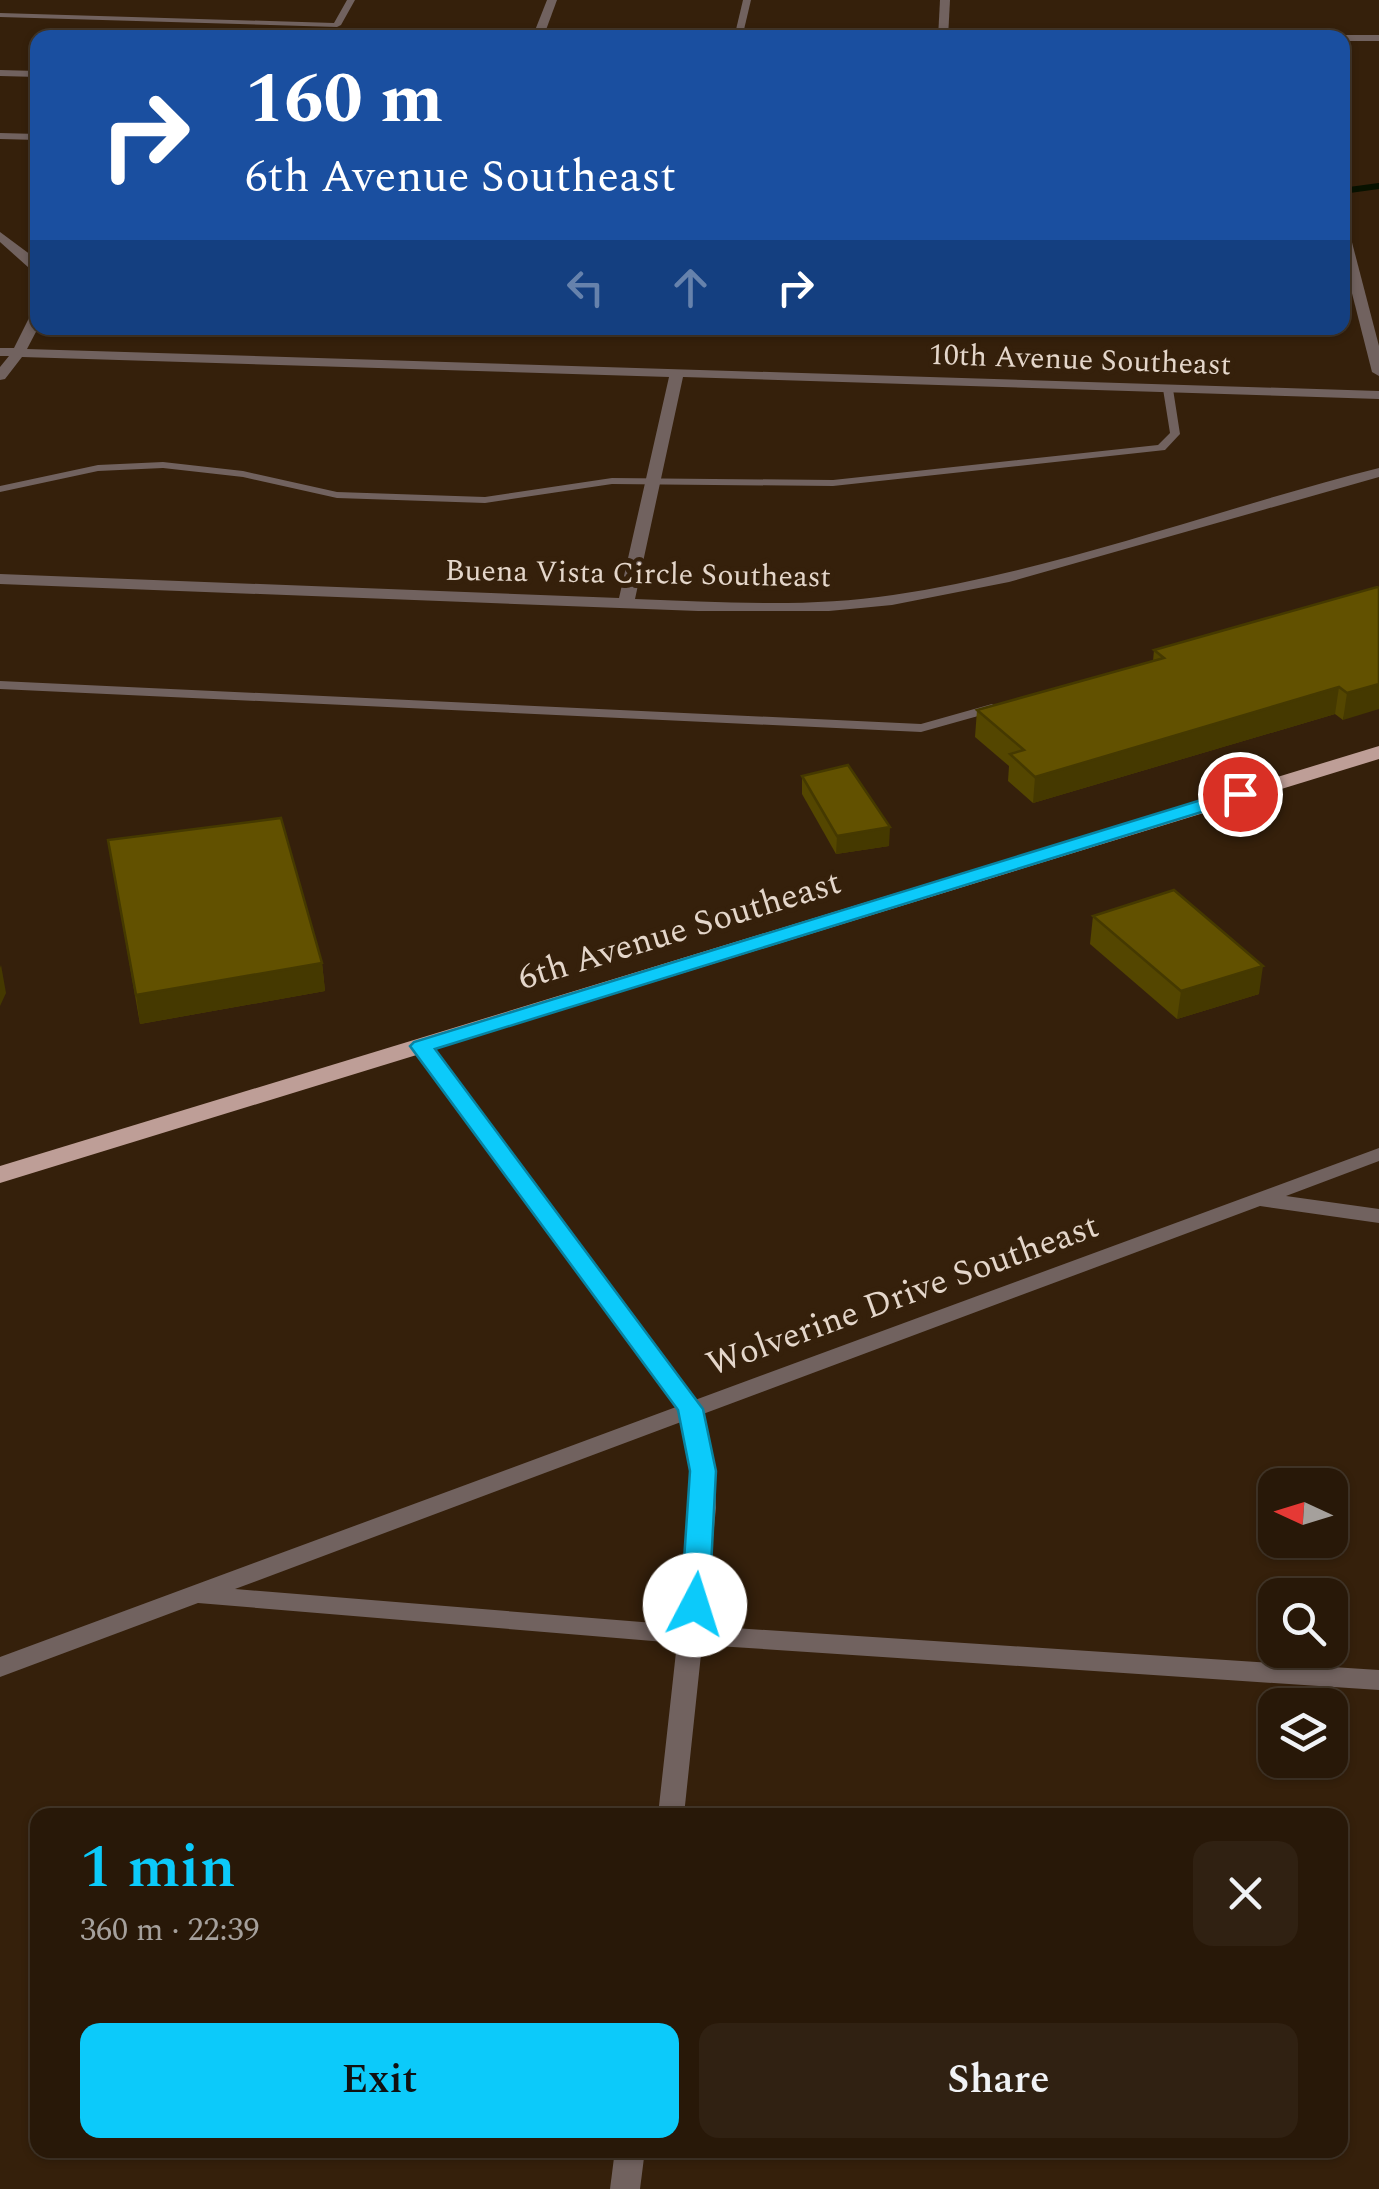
<!DOCTYPE html>
<meta charset="utf-8">
<style>
:root{--surface:#281808;--page:#302112;--text:#f1f3f6;--muted:#a5a09c;--line:#443729;--accent:#0ccafa}
body{margin:0;font-family:Spectral,serif;background:var(--page);color:var(--text);height:100vh;display:flex;flex-direction:column;font-size:38px;white-space:nowrap}
*{box-sizing:border-box;margin:0}
p{font-size:32px;color:var(--muted)}
.icon{flex:none;width:55px;height:55px;fill:none;stroke:currentColor;stroke-width:2;stroke-linecap:round;stroke-linejoin:round}
.map{position:relative;flex:1;overflow:hidden}
.details{position:absolute;left:30px;top:1808px;width:1318px;height:350px;display:flex;flex-direction:column;background:var(--surface);border-radius:20px;box-shadow:0 2px 8px #0004,0 0 0 2px var(--line)}
.details>*{flex:none}
.hud{position:absolute;left:30px;top:30px;width:1320px;height:305px;border-radius:20px;box-shadow:0 2px 8px #0004,0 0 0 2px var(--line);background:#1a4fa0;color:#fff;overflow:hidden}
.needle{width:65px;rotate:274deg}
.tools{position:absolute;left:1258px;top:1468px;display:grid;gap:20px}
.tools a{display:grid;place-items:center;width:90px;height:90px;border-radius:20px;background:var(--surface);box-shadow:0 2px 8px #0004,0 0 0 2px var(--line);font-size:50px}
.pin{position:absolute;display:grid;place-items:center;width:85px;height:85px;color:#fff;margin:-42px;border:5px solid #fff;border-radius:50%;box-shadow:0 2px 10px #0007}
.me{position:absolute;width:110px;margin:-55px;rotate:5deg;stroke-linejoin:round;filter:drop-shadow(0 0 8px #0008)}
.turn{display:flex;align-items:center;gap:35px;height:210px;padding:0 50px;font-size:45px}
.turn .icon{width:130px;height:130px;stroke-width:2.5}
.turn b{display:block;font-size:70px;line-height:85px}
.lanes{display:flex;align-items:center;height:95px;padding:0 50px;background:#0003;justify-content:center;gap:50px;direction:ltr}
.lanes .off{opacity:.35}
.round{display:grid;place-items:center;flex:none;width:105px;height:105px;border-radius:20px;background:var(--page)}
.overview{display:flex;align-items:center;justify-content:space-between;height:170px;padding:0 50px}
h1{font-size:60px;font-weight:600;line-height:75px;color:var(--accent)}
.button{display:flex;gap:20px;margin-top:auto;padding:20px 50px}
.button a{flex:1;height:115px;border-radius:20px;background:var(--accent);color:#111;font-size:40px;font-weight:600;line-height:115px;text-align:center}
.button a+a{background:var(--page);color:var(--text)}
.map>svg:first-child{display:block}
.lines{fill:none;stroke-linecap:round;stroke-linejoin:round}
.stream{stroke:#081200;stroke-width:6}
.service{fill:#71625f;fill-rule:evenodd}
.minor{fill:#71625f;fill-rule:evenodd}
.tertiary{fill:#71625f;fill-rule:evenodd}
.primary{fill:#be9e97;fill-rule:evenodd}
.wall{fill:#544600}
.shaded-wall{fill:#453900}
.building{fill:#625100;stroke:#453900;stroke-width:2.5}
.route{fill:#0ccafa;stroke:#0883a2;stroke-width:2.5}
.labels{text-anchor:middle;stroke-width:10;stroke-linejoin:round;paint-order:stroke}
.far-street-label{font-size:30px;fill:#e4d6ca;stroke:#35200b}
.street-label{font-size:35px;fill:#e4d6ca;stroke:#35200b}
</style>
<div class="map">
<svg width="1379" height="2189" viewBox="0 0 1379 2189">
<rect width="100%" height="100%" fill="#35200b"/>
<g class="lines">
<path class="stream" d="M1342,191L1379,186"/>
<g class="service">
<path d="M347,0H355L341,25L337,27L0,17V13L334,23Z"/>
<path d="M743,0H751L742,38H734Z"/>
<path d="M0,133L38,134V140L0,139Z"/>
<path d="M1168,386L1173,389L1180,434L1165,450L833,486L612,484L485,503L337,498L243,477L163,468L98,471L0,492V486L98,465L163,462L243,471L337,492L485,497L612,478L833,480L1158,445L1170,433L1163,389Z"/>
<path d="M0,681L921,724L992,704L998,708L996,711L921,732L0,689Z"/>
</g>
<g class="minor">
<path d="M547,0H557L543,38H532Z"/>
<path d="M940,0H950L948,38H938Z"/>
<path d="M1342,223L1348,227L1379,346V376L1372,372L1342,254Z"/>
<path d="M0,232L35,258L38,276L0,242Z"/>
<path d="M38,310V328L27,349L1379,391V399L683,377L635,599C720,602 809,608 893,595C1059,570 1217,509 1379,468V477L1009,582L892,605L829,611H698L0,584V574L619,598L669,377L22,357L5,379L0,380V367L9,356H0V348H14L31,314Z"/>
<path d="M422,1040L429,1042L695,1400L1379,1148V1161L1286,1196L1379,1209V1223L1260,1206L703,1414L715,1471L716,1508L704,1626L1379,1670V1690L702,1645L684,1815H658L677,1643L198,1603L0,1677V1657L676,1407L412,1046ZM681,1422L691,1471L692,1508L679,1625L235,1589Z"/>
<path d="M615,2150H645L640,2189H610Z"/>
</g>
<g class="tertiary">
<path d="M1342,35H1379V41H1342V38H1337Z"/>
<path d="M0,70L38,71V77L0,76Z"/>
</g>
<path class="primary" d="M1379,746V759L0,1183V1166Z"/>
</g>
<g class="wall">
<path d="M1377,587L1343,720L1335,714L1033,803L1008,781L1009,766L975,737L977,710L1153,661L1154,650Z"/>
<path d="M802,776L889,846L836,854L802,794Z"/>
<path d="M108,840L322,963L325,991L140,1024Z"/>
<path d="M1093,916L1259,994L1177,1019L1090,944Z"/>
</g>
<g class="shaded-wall">
<path d="M1379,684V709L1343,720L1347,693Z"/>
<path d="M1339,687L1335,714L1033,803L1035,777Z"/>
<path d="M890,827L889,846L836,854L837,836Z"/>
<path d="M322,963L325,991L140,1024L136,995Z"/>
<path d="M1,965L6,993L0,1006V968Z"/>
<path d="M1263,966L1259,994L1177,1019L1181,991Z"/>
</g>
<g class="building">
<path d="M1377,587L1379,588V684L1347,693L1339,687L1035,777L1010,754L1024,750L977,710L1164,658L1154,650Z"/>
<path d="M848,765L890,827L837,836L802,776Z"/>
<path d="M281,818L322,963L136,995L108,840Z"/>
<path d="M1174,890L1263,966L1181,991L1093,916Z"/>
</g>
<path class="route" d="M1240,788L1250,794L1247,798L435,1049L703,1409L716,1471L709,1605L695,1615L685,1612L681,1605L690,1471L678,1410L410,1046L414,1042Z"/>
<g class="labels">
<g class="far-street-label">
<text transform="translate(1080 359) rotate(2)" y="10">10th Avenue Southeast</text>
<text transform="translate(638 573) rotate(1)" y="10">Buena Vista Circle Southeast</text>
</g>
<g class="street-label">
<text transform="translate(679 929) rotate(-17)" y="12">6th Avenue Southeast</text>
<text transform="translate(902 1294) rotate(-20)" y="12">Wolverine Drive Southeast</text>
</g>
</g>
</svg>
<div class="tools">
<a><svg class="needle" viewBox="-14 -14 28 28"><path d="M0-13l5 13h-10z" fill="#e53935"/><path d="M0 13l5-13h-10z" fill="#a5a09c"/></svg></a>
<a><svg class="icon" aria-label="search" viewBox="0 0 24 24"><circle cx="10" cy="10" r="6"/><path d="M15 15l6 6"/></svg></a>
<a><svg class="icon" aria-label="layers" viewBox="0 0 24 24"><path d="M12 4l9 5-9 5-9-5zM3 14l9 5 9-5"/></svg></a>
</div>
<div class="pin" style="left:1240px;top:794px;background:#d93025"><svg class="icon" aria-label="arrive" viewBox="0 0 24 24"><path d="M6 21V4h12l-3 4 3 4H6"/></svg></div>
<svg class="me" style="left:695px;top:1605px" viewBox="-20 -20 40 40"><circle r="19" fill="#fff"/><path d="M0-13L10 11 0 6-10 11z" fill="#0ccafa"/></svg>
<div class="hud">
<div class="turn"><svg class="icon" aria-label="right" viewBox="0 0 24 24"><path d="M7 20v-9h11M14 6l5 5-5 5"/></svg><div><b>160 m</b>6th Avenue Southeast</div></div>
<div class="lanes"><svg class="icon off" aria-label="left" viewBox="0 0 24 24"><path d="M17 20v-9H6M10 6l-5 5 5 5"/></svg><svg class="icon off" aria-label="ahead" viewBox="0 0 24 24"><path d="M12 20V5M6 11l6-6 6 6"/></svg><svg class="icon" aria-label="right" viewBox="0 0 24 24"><path d="M7 20v-9h11M14 6l5 5-5 5"/></svg></div>
</div>
<section class="details">
<div class="overview"><div><h1>1 min</h1><p>360 m · 22:39</p></div><a class="round"><svg class="icon" aria-label="close" viewBox="0 0 24 24"><path d="M6 6l12 12M18 6L6 18"/></svg></a></div>
<div class="button"><a>Exit</a><a>Share</a></div>
</section>
</div>
